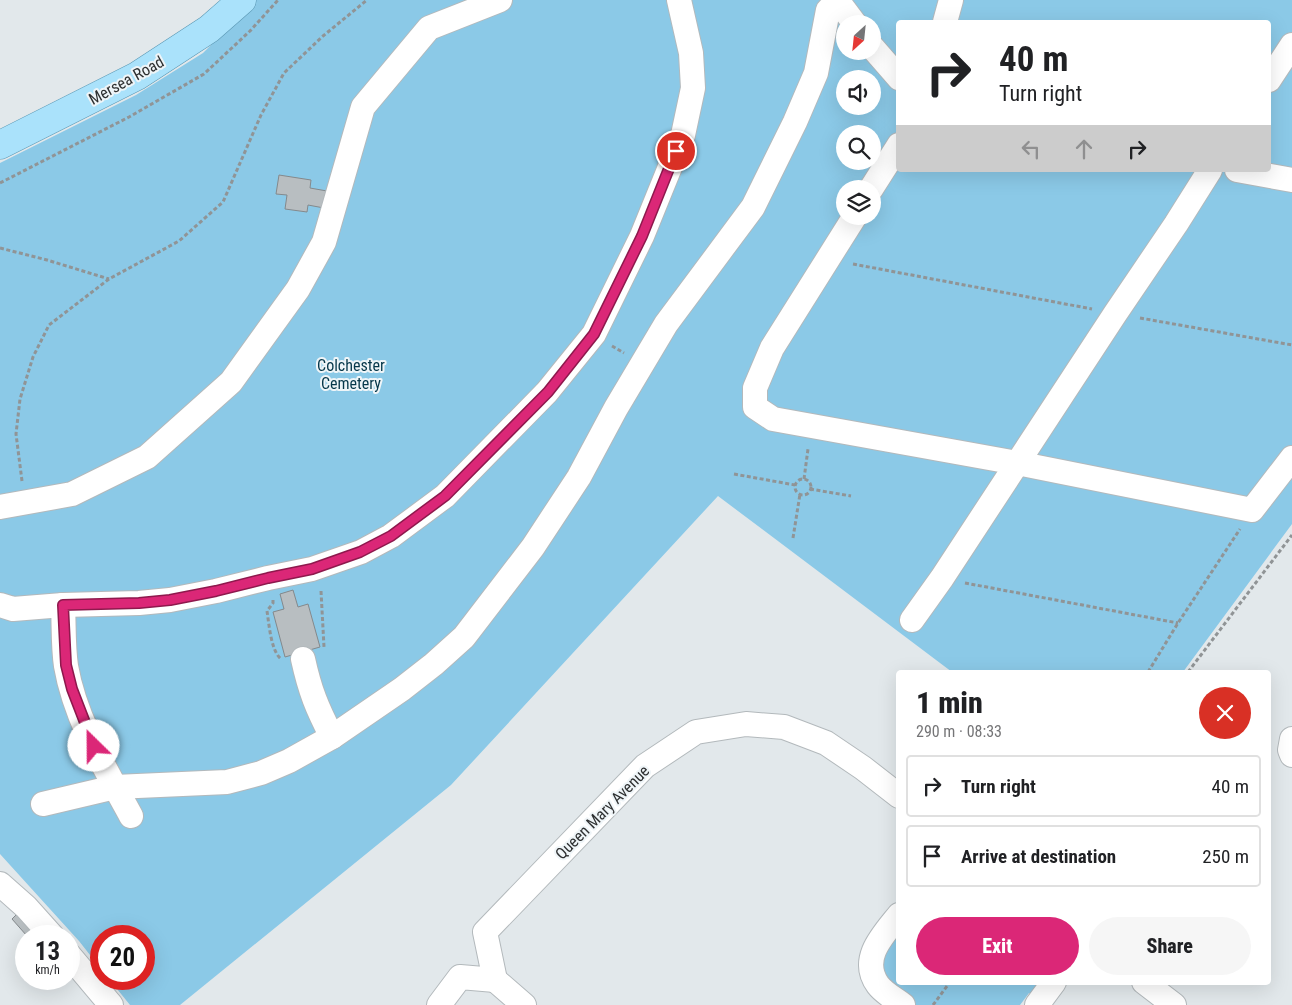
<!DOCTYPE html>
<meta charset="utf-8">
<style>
:root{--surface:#fff;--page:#f6f6f6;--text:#202124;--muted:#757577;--line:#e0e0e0;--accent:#db2777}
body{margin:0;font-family:"Roboto Condensed",sans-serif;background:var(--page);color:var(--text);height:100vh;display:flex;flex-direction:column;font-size:19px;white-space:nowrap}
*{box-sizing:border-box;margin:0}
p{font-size:16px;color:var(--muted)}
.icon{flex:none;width:28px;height:28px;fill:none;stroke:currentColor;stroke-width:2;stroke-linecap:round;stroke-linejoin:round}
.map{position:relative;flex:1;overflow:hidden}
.side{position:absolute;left:896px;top:670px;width:375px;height:315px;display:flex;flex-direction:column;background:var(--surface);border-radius:5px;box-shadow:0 5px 20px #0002}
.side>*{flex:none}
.banner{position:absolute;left:896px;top:20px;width:375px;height:152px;border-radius:5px;box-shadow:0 5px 20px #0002;background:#fff;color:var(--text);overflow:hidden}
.needle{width:32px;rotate:207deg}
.buttons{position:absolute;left:836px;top:15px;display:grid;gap:10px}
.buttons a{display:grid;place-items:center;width:45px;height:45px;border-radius:50%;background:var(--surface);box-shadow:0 5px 20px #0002;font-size:25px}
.speed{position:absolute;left:15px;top:925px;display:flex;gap:10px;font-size:25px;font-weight:700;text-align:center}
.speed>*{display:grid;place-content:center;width:65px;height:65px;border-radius:50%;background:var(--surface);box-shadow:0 5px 20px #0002;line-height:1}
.speed small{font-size:12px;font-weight:400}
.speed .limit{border:8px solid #d22;background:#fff;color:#111}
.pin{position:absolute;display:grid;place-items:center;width:42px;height:42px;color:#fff;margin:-21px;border:2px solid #fff;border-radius:50%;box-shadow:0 1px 5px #0007}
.me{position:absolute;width:55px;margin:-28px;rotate:337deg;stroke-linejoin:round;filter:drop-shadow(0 0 4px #0008)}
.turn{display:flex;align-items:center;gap:18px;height:105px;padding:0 20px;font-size:22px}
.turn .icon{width:65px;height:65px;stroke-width:2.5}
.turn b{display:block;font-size:35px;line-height:42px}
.lanes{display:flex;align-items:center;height:48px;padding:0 20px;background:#0003;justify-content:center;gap:25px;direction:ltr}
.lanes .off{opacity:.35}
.round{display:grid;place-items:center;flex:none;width:52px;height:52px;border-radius:26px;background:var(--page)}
.headline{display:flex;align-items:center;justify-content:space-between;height:85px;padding:0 20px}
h1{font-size:30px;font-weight:800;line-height:38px}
.action{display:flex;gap:10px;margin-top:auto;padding:10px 20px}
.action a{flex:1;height:58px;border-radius:30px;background:var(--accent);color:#fff;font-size:20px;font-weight:800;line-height:58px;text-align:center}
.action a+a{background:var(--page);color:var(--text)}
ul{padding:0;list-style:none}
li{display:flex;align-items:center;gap:15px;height:62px;margin:0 10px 8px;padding:0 10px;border:2px solid var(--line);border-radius:5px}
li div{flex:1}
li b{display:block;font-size:19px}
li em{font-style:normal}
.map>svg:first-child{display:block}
.green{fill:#8bc9e7;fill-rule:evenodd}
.building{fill:#b8bec1;stroke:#84898c}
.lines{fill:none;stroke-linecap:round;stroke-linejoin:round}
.minor-casing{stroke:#b3b9bc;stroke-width:26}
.major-casing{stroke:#5a97b3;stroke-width:29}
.path{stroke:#909496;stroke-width:3;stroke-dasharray:4 2.5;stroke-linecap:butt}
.minor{stroke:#fff;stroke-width:24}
.major{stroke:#aae2fb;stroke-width:28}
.route-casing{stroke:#8e194d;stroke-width:12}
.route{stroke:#db2777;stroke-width:9}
.labels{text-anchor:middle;stroke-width:4;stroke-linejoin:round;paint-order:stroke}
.street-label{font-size:16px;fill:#2e3031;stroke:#eff5f8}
.park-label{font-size:16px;fill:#05374a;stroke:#eff5f8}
</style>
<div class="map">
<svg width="1292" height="1005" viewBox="0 0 1292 1005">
<rect width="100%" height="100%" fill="#e2e8eb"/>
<g class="green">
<path d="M256,0H1292V524L1183,672H952L718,496L451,785L180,1005H130L109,979H144V936H101V969L79,941L0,854V163L136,95L203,53ZM899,22H1269V170H899ZM845,24H872V51H845ZM845,79H872V106H845ZM845,134H872V161H845ZM845,189H872V216H845Z"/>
<path d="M899,933V982L1047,983L1032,994L1029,993L1020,1005H911L891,990L877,954Z"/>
</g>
<g class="building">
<path d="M279,175L311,180L310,188L327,191L324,208L308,205L307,212L285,209L287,195L276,194Z"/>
<path d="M293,590L298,607L308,604L320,647L285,657L273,612L284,609L280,594Z"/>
<path d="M17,914L36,936H27L12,919Z"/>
</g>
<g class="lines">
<defs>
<g id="minor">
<path d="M837,0L855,24"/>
<path d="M945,22L951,0"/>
<path d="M872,47L899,78"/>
<path d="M1269,80L1292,45"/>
<path d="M1237,170L1292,180"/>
<path d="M871,189L899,145"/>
<path d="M855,216L772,348L755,388V407L773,419L1017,463L1252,510L1292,458"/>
<path d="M0,507L72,494L147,457L231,382L298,289L324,242L363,107L429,28L500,0"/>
<path d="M0,605L13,609L63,605L139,603L170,600L216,591L268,578L312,569L361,552L391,536L445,496L547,392L594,334L642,236L683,135L693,88L691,53L679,0"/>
<path d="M63,605C64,625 63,646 66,666C75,719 106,770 131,816"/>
<path d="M912,620L942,578L1115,314L1176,224L1210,170"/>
<path d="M332,737L402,689L434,664L464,637L533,547L579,477L616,408L666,324L753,207L795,122L816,73L828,10L838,2"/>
<path d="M1292,739L1290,750L1292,755"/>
<path d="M43,804L115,787L227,782L261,773L289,761L332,737C317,708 310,691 303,659"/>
<path d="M0,884L26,907L52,936"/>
<path d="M899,915C883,935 859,959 878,985C884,993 895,999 903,1005"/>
<path d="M69,955L111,1005"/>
<path d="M495,980L524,1005"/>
<path d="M1144,982L1174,1005"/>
<path d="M439,1005L460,977L495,980L485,932L645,766L696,732L746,724L784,727L826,743L863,768L899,796"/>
<path d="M1037,1005L1054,982"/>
</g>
<path id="major" d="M0,145L137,76L209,29L242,0"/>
</defs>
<use href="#minor" class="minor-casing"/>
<use href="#major" class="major-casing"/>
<g class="path">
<path d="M0,183L129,117L204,74L250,31L278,0"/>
<path d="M0,248L47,260L109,279"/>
<path d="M853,264L1092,309"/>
<path d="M1140,318L1292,345"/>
<path d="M612,346L624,353"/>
<path d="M734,474L795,485"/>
<path d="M804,479L808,449"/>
<circle cx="803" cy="487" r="8"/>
<path d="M22,481L16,434L20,399L33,357L49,325L109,279L179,241L223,202L261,115L284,73L323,36L367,0"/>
<path d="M810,489L851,496"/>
<path d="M793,538L800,494"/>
<path d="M965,583L1178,623"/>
<path d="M321,591L324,647L322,648"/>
<path d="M273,600V603L267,611C269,624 271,651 281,659"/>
<path d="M1148,672L1178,623L1240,529"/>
<path d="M1188,672L1292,535"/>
<path d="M933,1005L950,982"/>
</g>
<use href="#minor" class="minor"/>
<use href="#major" class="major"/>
</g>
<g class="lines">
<defs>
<path id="route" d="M94,746L72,689L66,665L63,605L139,603L170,600L216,591L268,578L312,569L360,552L391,536L445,496L548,392L594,334L642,236L676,151"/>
</defs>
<use href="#route" class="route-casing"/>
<use href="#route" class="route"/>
</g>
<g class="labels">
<g class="street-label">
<text transform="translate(126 80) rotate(-29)" y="6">Mersea Road</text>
<text transform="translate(602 812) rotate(-45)" y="6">Queen Mary Avenue</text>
</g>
<g class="park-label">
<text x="351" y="371">Colchester<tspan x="351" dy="18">Cemetery</tspan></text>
</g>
</g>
</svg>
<div class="buttons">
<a><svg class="needle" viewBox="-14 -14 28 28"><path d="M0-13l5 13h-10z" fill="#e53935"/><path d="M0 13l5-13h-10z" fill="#757577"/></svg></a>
<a><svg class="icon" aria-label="sound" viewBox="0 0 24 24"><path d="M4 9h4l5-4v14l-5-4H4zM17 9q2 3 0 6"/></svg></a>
<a><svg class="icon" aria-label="search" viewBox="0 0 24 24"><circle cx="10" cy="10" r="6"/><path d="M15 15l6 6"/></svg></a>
<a><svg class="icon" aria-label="layers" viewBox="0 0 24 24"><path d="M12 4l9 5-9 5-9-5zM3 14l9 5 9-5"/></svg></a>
</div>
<div class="speed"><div>13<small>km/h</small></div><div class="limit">20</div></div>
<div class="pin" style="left:676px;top:151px;background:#d93025"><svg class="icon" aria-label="arrive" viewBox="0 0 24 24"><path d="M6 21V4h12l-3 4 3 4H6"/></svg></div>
<svg class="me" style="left:94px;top:746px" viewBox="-20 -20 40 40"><circle r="19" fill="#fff"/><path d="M0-13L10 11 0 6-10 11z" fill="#db2777"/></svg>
<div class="banner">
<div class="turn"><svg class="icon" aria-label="right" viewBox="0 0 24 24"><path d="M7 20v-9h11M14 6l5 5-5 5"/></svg><div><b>40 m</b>Turn right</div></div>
<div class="lanes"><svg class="icon off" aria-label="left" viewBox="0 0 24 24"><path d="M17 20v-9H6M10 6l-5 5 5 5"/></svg><svg class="icon off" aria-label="ahead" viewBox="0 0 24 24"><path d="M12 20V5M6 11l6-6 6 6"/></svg><svg class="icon" aria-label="right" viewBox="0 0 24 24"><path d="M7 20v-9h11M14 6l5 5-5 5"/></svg></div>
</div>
<section class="side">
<div class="headline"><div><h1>1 min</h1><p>290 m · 08:33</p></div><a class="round" style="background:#d93025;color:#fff"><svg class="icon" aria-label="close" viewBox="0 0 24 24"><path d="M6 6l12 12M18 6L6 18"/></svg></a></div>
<ul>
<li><svg class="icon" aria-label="right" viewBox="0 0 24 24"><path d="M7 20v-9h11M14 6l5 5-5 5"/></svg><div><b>Turn right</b></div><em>40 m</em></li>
<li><svg class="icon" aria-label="arrive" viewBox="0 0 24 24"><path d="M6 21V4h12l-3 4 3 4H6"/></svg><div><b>Arrive at destination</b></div><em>250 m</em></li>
</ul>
<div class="action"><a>Exit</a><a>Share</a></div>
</section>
</div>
